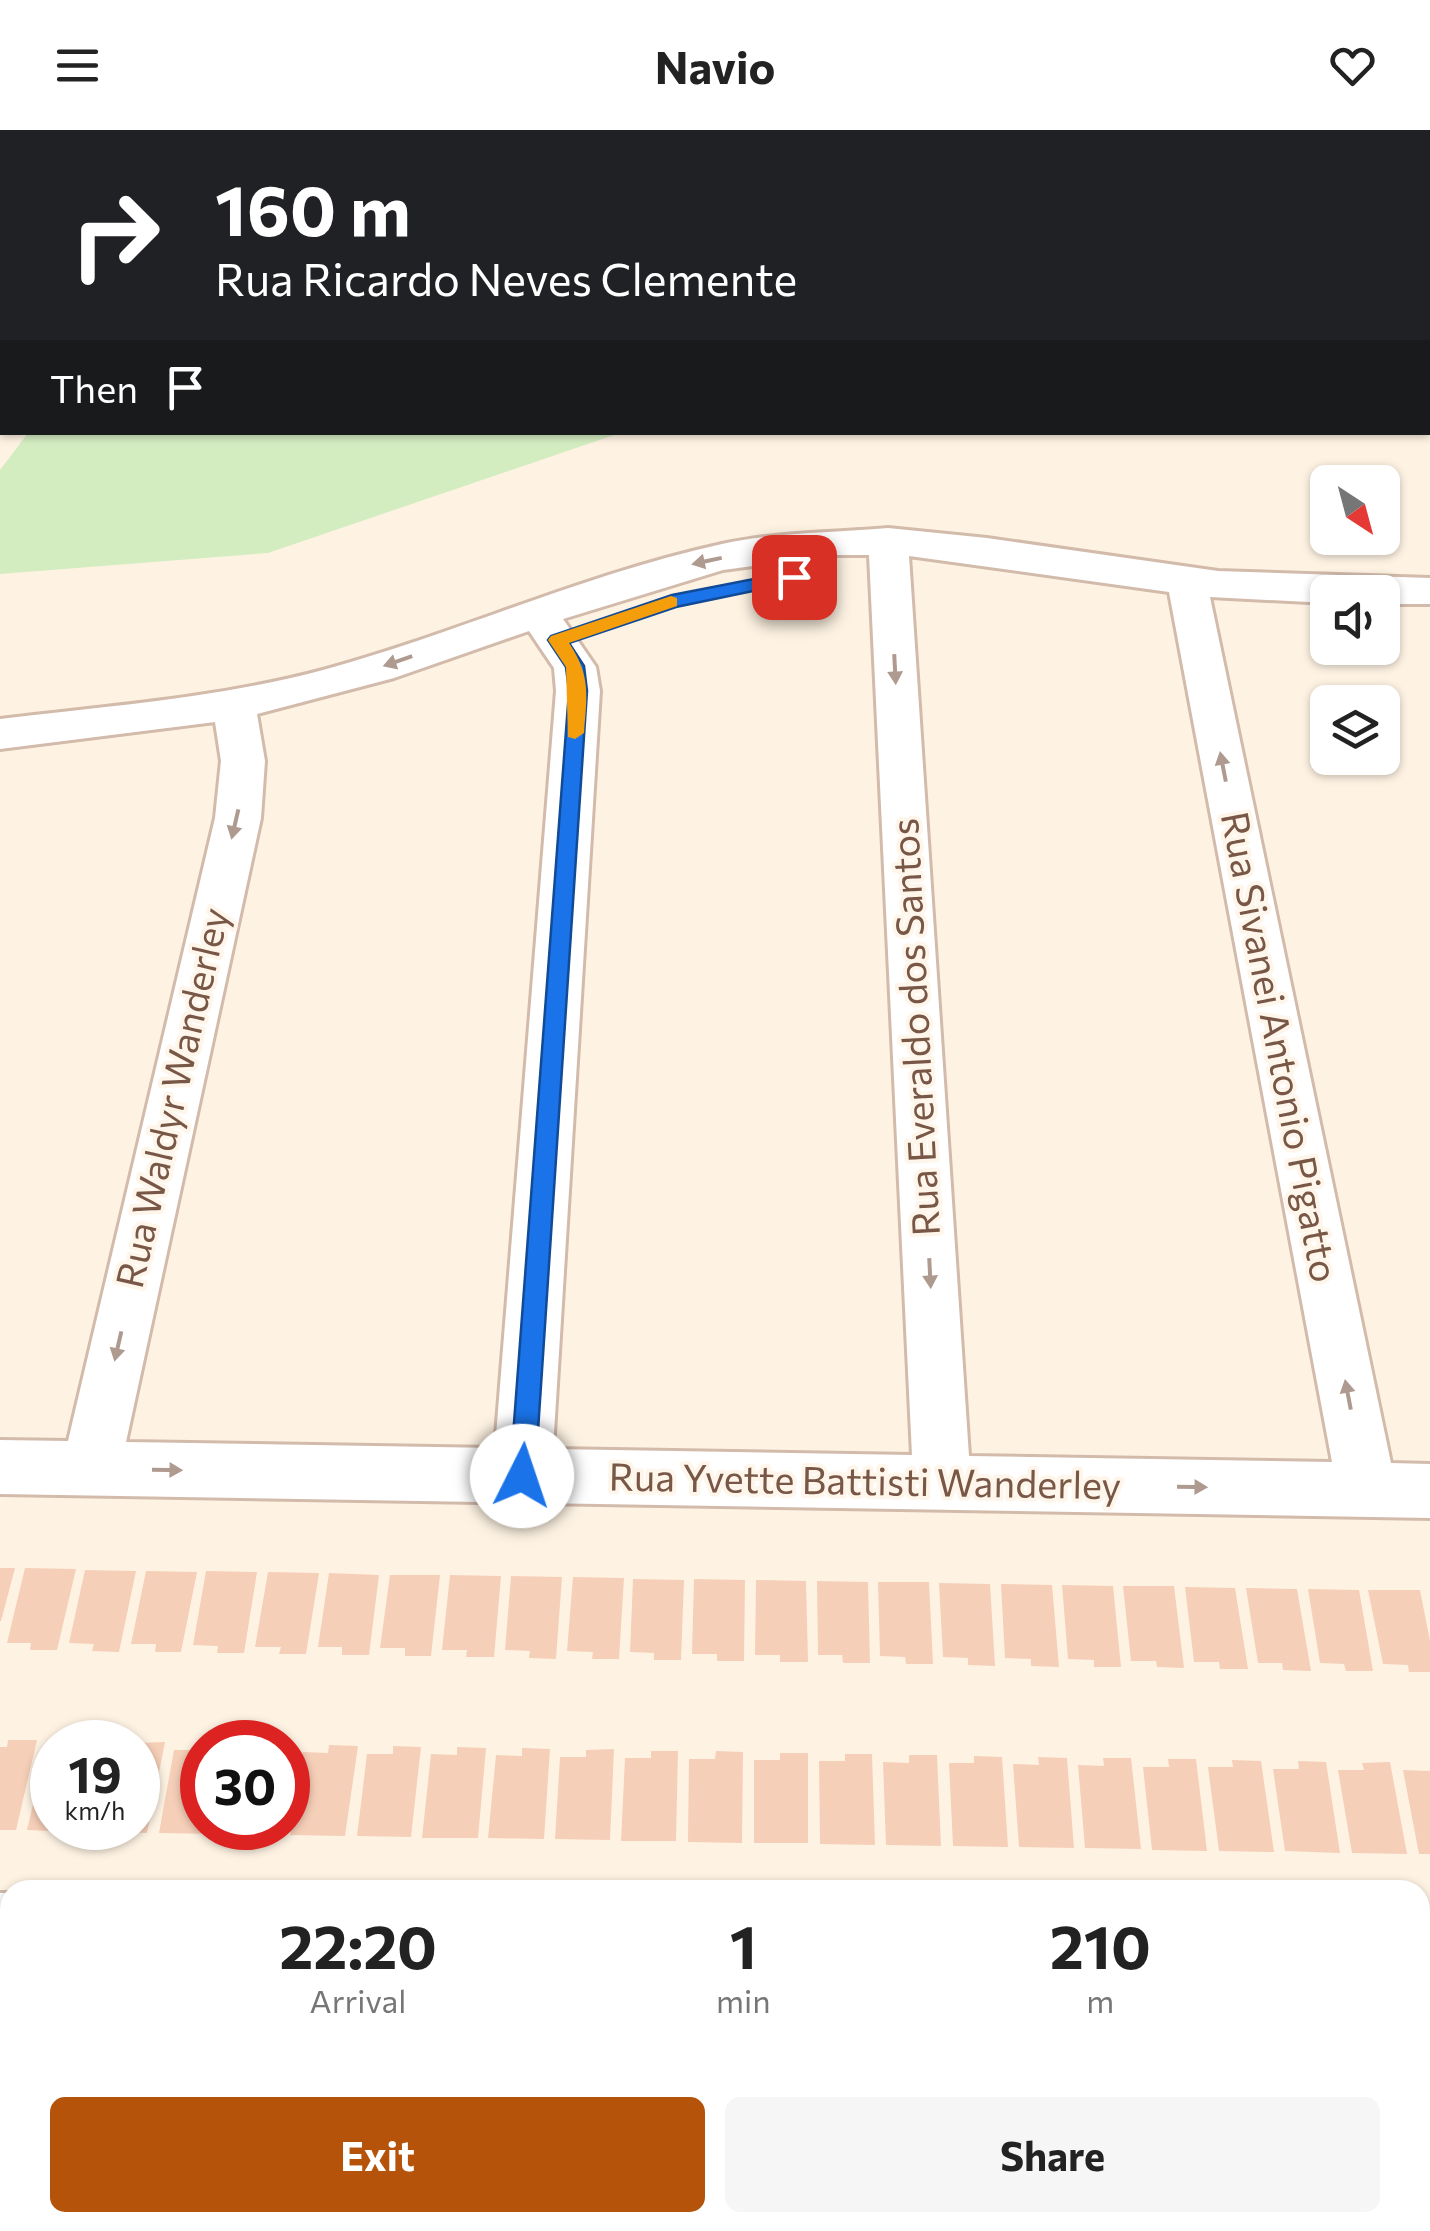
<!DOCTYPE html>
<style>
:root{--surface:#fff;--page:#f6f6f6;--text:#222;--muted:#767676;--accent:#b45309}
body{margin:0;font-family:Commissioner,sans-serif;background:var(--page);color:var(--text);height:100vh;display:flex;flex-direction:column;font-size:38px;white-space:nowrap}
*{box-sizing:border-box;margin:0}
p{font-size:32px;color:var(--muted)}
.icon{flex:none;width:55px;height:55px;fill:none;stroke:currentColor;stroke-width:2;stroke-linecap:round;stroke-linejoin:round}
.map{position:relative;flex:1;overflow:hidden}
.panel{position:absolute;left:0px;top:1750px;width:1430px;height:352px;display:flex;flex-direction:column;background:var(--surface);border-radius:30px 30px 0 0;box-shadow:0 2px 8px #0004}
.panel>*{flex:none}
.hud{position:absolute;left:0px;top:0px;width:1430px;height:305px;box-shadow:0 2px 8px #0004;background:#202124;color:#fff;overflow:hidden}
.needle{width:65px;rotate:144deg}
.fabs{position:absolute;left:1310px;top:335px;display:grid;gap:20px}
.fabs a{display:grid;place-items:center;width:90px;height:90px;border-radius:15px;background:var(--surface);box-shadow:0 2px 8px #0004;font-size:50px}
.speed{position:absolute;left:30px;top:1590px;display:flex;gap:20px;font-size:50px;font-weight:700;text-align:center}
.speed>*{display:grid;place-content:center;width:130px;height:130px;border-radius:50%;background:var(--surface);box-shadow:0 2px 8px #0004;line-height:1}
.speed small{font-size:25px;font-weight:400}
.speed .limit{border:15px solid #d22;background:#fff;color:#111}
.pin{position:absolute;display:grid;place-items:center;width:85px;height:85px;color:#fff;margin:-42px;border-radius:20px;box-shadow:0 5px 15px #0006}
.me{position:absolute;width:110px;margin:-55px;rotate:4deg;stroke-linejoin:round;filter:drop-shadow(0 0 8px #0008)}
.turn{display:flex;align-items:center;gap:35px;height:210px;padding:0 50px;font-size:45px}
.turn .icon{width:130px;height:130px;stroke-width:2.5}
.turn b{display:block;font-size:70px;line-height:85px}
.then{display:flex;align-items:center;height:95px;padding:0 50px;background:#0003;gap:20px;font-size:38px}
.eta{display:flex;justify-content:space-evenly;align-items:center;height:170px;text-align:center}
.eta b{font-size:60px;font-weight:700;line-height:70px}
.primary-button{display:flex;gap:20px;margin-top:auto;padding:20px 50px}
.primary-button a{flex:1;height:115px;border-radius:15px;background:var(--accent);color:#fff;font-size:40px;font-weight:700;line-height:115px;text-align:center}
.primary-button a+a{background:var(--page);color:var(--text)}
header{display:flex;justify-content:space-between;align-items:center;height:130px;padding:0 50px;background:var(--surface);font-size:45px;font-weight:700}
.map>svg:first-child{display:block}
.green{fill:#d4edc0}
.building{fill:#f6cfb8}
.lines{fill:none;stroke-linecap:round;stroke-linejoin:round}
.minor-casing{stroke:#d3bbab;stroke-width:6}
.minor{fill:#fff;fill-rule:evenodd}
.oneway{fill:#af9a90}
.route{fill:#1a73e8;stroke:#114b97;stroke-width:2.5}
.slow{fill:#f59e0b}
.labels{text-anchor:middle;stroke-width:8;stroke-linejoin:round;paint-order:stroke}
.street-label{font-size:38px;fill:#795746;stroke:#fff6eb}
</style>
<header><svg class="icon" aria-label="menu" viewBox="0 0 24 24"><path d="M4 6h16M4 12h16M4 18h16"/></svg>Navio<svg class="icon" aria-label="heart" viewBox="0 0 24 24"><path d="M12 20l-8-8c-3-5 5-10 8-4 3-6 11-1 8 4z"/></svg></header>
<div class="map">
<svg width="1430" height="2101" viewBox="0 0 1430 2101">
<rect width="100%" height="100%" fill="#fef3e3"/>
<path class="green" d="M28,303V302L620,303L268,423L0,444V340Z"/>
<g class="building">
<path d="M0,1438H15L1,1491H0Z"/>
<path d="M25,1438L76,1439L57,1520H30L31,1513H7Z"/>
<path d="M85,1440L136,1441L119,1522L92,1521L94,1514L69,1513Z"/>
<path d="M146,1441L197,1442L181,1522H155L156,1514H131Z"/>
<path d="M206,1441L257,1442L244,1523H217L218,1516L193,1515Z"/>
<path d="M268,1442L319,1443L306,1524H279L281,1517H255Z"/>
<path d="M329,1443L379,1445L369,1525H342V1517H318Z"/>
<path d="M390,1445H440L431,1526H405V1518H380Z"/>
<path d="M450,1445L501,1446L494,1527H466L467,1520H442Z"/>
<path d="M511,1446L562,1447L556,1529L529,1528L530,1521L505,1520Z"/>
<path d="M573,1447L624,1448L619,1529H592L593,1522L567,1521Z"/>
<path d="M633,1449L684,1450L681,1530H654V1523L630,1522Z"/>
<path d="M694,1449L745,1450L744,1531H717V1524H692Z"/>
<path d="M756,1450L806,1451L808,1532H780V1525H755Z"/>
<path d="M817,1451L868,1452L870,1533H843L842,1525H818Z"/>
<path d="M878,1452H929L933,1534H906L905,1527L880,1526Z"/>
<path d="M939,1453L990,1454L995,1536L968,1535V1528L943,1527Z"/>
<path d="M1001,1454L1052,1455L1059,1537L1031,1536V1529L1005,1528Z"/>
<path d="M1062,1455L1113,1456L1121,1537H1094V1530L1068,1529Z"/>
<path d="M1123,1456H1174L1184,1538L1157,1537L1156,1531H1131Z"/>
<path d="M1185,1457L1235,1458L1248,1539H1220L1219,1532H1194Z"/>
<path d="M1246,1458L1297,1459L1311,1541L1283,1540L1282,1533H1258Z"/>
<path d="M1308,1459L1359,1460L1373,1541H1346L1344,1534L1320,1533Z"/>
<path d="M1368,1460H1420L1430,1511V1542H1409L1408,1535L1383,1534Z"/>
<path d="M8,1610H37L16,1700H0V1617H7Z"/>
<path d="M165,1612L147,1703L93,1701L94,1698H138V1613Z"/>
<path d="M329,1615L358,1616L345,1706L290,1705L303,1622L328,1623Z"/>
<path d="M393,1616L421,1617L411,1707L357,1706L367,1624H393Z"/>
<path d="M457,1617L486,1618L478,1708H422L431,1624L457,1625Z"/>
<path d="M46,1618H52V1701L27,1700Z"/>
<path d="M522,1618L550,1619L544,1709L488,1708L496,1625L522,1626Z"/>
<path d="M614,1619L610,1710L555,1709L560,1627H586V1620Z"/>
<path d="M174,1620H202V1698H215L214,1704L159,1703Z"/>
<path d="M651,1621H678L676,1711H621L625,1628H651Z"/>
<path d="M716,1621L743,1622L742,1713L688,1712L689,1629H715Z"/>
<path d="M780,1623H808V1713H754V1630H780Z"/>
<path d="M845,1624H872L875,1715L820,1714L819,1631H845Z"/>
<path d="M909,1625H937L941,1716L886,1715L883,1632L909,1633Z"/>
<path d="M974,1626L1002,1627L1008,1717L953,1716L949,1633H974Z"/>
<path d="M1038,1627L1067,1628L1074,1718L1019,1717L1013,1634L1039,1635Z"/>
<path d="M1103,1628H1131L1141,1719L1085,1718L1078,1635L1104,1636Z"/>
<path d="M1168,1629H1196L1207,1721L1152,1720L1143,1637H1169Z"/>
<path d="M1232,1630L1261,1631L1274,1722L1219,1721L1208,1637H1233Z"/>
<path d="M1298,1631L1326,1632L1340,1723L1285,1721L1273,1639H1299Z"/>
<path d="M1390,1632L1407,1724L1352,1723L1338,1640H1364L1362,1633Z"/>
<path d="M1403,1640L1430,1641V1724H1419Z"/>
<path d="M226,1698H280L279,1705L225,1704Z"/>
<rect x="0" y="1926" width="10" height="109"/>
<rect x="1420" y="1952" width="10" height="100"/>
</g>
<g class="lines">
<defs>
<g id="minor">
<path d="M256,0H290L291,2H258Z"/>
<path d="M549,0H583L584,2H551Z"/>
<path d="M844,0H879L880,2H846Z"/>
<path d="M904,0H939L940,2H906Z"/>
<path d="M1182,0H1217L1218,2H1184Z"/>
<path d="M0,11L2,12V34L0,33Z"/>
<rect x="1428" y="71" width="2" height="20"/>
<rect x="0" y="131" width="2" height="20"/>
<path d="M888,398L987,408L1218,441L1430,448V474H1382V462H1328V473L1210,467L1391,1333L1430,1334V1388L0,1364V1310L68,1311L215,688L221,631L215,592L0,619V589C108,576 218,568 323,540C458,503 585,444 722,414C778,402 832,403 888,398ZM834,425H869L912,1325L553,1319L600,561L596,537L563,489L723,440ZM909,426L1169,462L1332,1332L969,1326ZM529,501L554,538L556,561L495,1318L126,1312L261,688L265,631L257,584L394,548Z"/>
<rect x="0" y="1763" width="10" height="66"/>
<rect x="1420" y="1781" width="10" height="68"/>
</g>
</defs>
<use href="#minor" class="minor-casing"/>
<use href="#minor" class="minor"/>
</g>
<defs><path id="oneway-solid" d="M-6-.8H1V-3.2L6.5 0L1 3.2V.8H-6Z" transform="scale(2.5)"/></defs>
<g class="oneway">
<use href="#oneway-solid" transform="translate(707 431) rotate(168)"/>
<use href="#oneway-solid" transform="translate(398 531) rotate(161)"/>
<use href="#oneway-solid" transform="translate(895 539) rotate(87)"/>
<use href="#oneway-solid" transform="translate(1223 637) rotate(-101)"/>
<use href="#oneway-solid" transform="translate(235 694) rotate(103)"/>
<use href="#oneway-solid" transform="translate(930 1143) rotate(87)"/>
<use href="#oneway-solid" transform="translate(118 1216) rotate(103)"/>
<use href="#oneway-solid" transform="translate(1348 1265) rotate(-101)"/>
<use href="#oneway-solid" transform="translate(167 1340) rotate(1)"/>
<use href="#oneway-solid" transform="translate(1192 1357) rotate(1)"/>
</g>
<path class="route" d="M794,441L803,447L801,451L676,477L569,513L584,536L587,561L535,1346L531,1354L522,1357L514,1354L510,1346L569,561L566,537L548,510L551,506L672,465Z"/>
<path class="slow" d="M671,466L677,468V476L569,513C591,546 587,565 584,603L575,609L568,607L566,537L548,510L551,506Z"/>
<g class="labels">
<g class="street-label">
<text transform="translate(916 897) rotate(-93)" y="13">Rua Everaldo dos Santos</text>
<text transform="translate(1279 917) rotate(79)" y="13">Rua Sivanei Antonio Pigatto</text>
<text transform="translate(173 968) rotate(-77)" y="13">Rua Waldyr Wanderley</text>
<text transform="translate(865 1352) rotate(1)" y="13">Rua Yvette Battisti Wanderley</text>
</g>
</g>
</svg>
<div class="fabs">
<a><svg class="needle" viewBox="-14 -14 28 28"><path d="M0-13l5 13h-10z" fill="#e53935"/><path d="M0 13l5-13h-10z" fill="#767676"/></svg></a>
<a><svg class="icon" aria-label="sound" viewBox="0 0 24 24"><path d="M4 9h4l5-4v14l-5-4H4zM17 9q2 3 0 6"/></svg></a>
<a><svg class="icon" aria-label="layers" viewBox="0 0 24 24"><path d="M12 4l9 5-9 5-9-5zM3 14l9 5 9-5"/></svg></a>
</div>
<div class="speed"><div>19<small>km/h</small></div><div class="limit">30</div></div>
<div class="pin" style="left:794px;top:447px;background:#d93025"><svg class="icon" aria-label="arrive" viewBox="0 0 24 24"><path d="M6 21V4h12l-3 4 3 4H6"/></svg></div>
<svg class="me" style="left:522px;top:1346px" viewBox="-20 -20 40 40"><circle r="19" fill="#fff"/><path d="M0-13L10 11 0 6-10 11z" fill="#1a73e8"/></svg>
<div class="hud">
<div class="turn"><svg class="icon" aria-label="right" viewBox="0 0 24 24"><path d="M7 20v-9h11M14 6l5 5-5 5"/></svg><div><b>160 m</b>Rua Ricardo Neves Clemente</div></div>
<div class="then">Then<svg class="icon" aria-label="arrive" viewBox="0 0 24 24"><path d="M6 21V4h12l-3 4 3 4H6"/></svg></div>
</div>
<section class="panel">
<div class="eta">
<div><b>22:20</b><p>Arrival</p></div>
<div><b>1</b><p>min</p></div>
<div><b>210</b><p>m</p></div>
</div>
<div class="primary-button"><a>Exit</a><a>Share</a></div>
</section>
</div>
